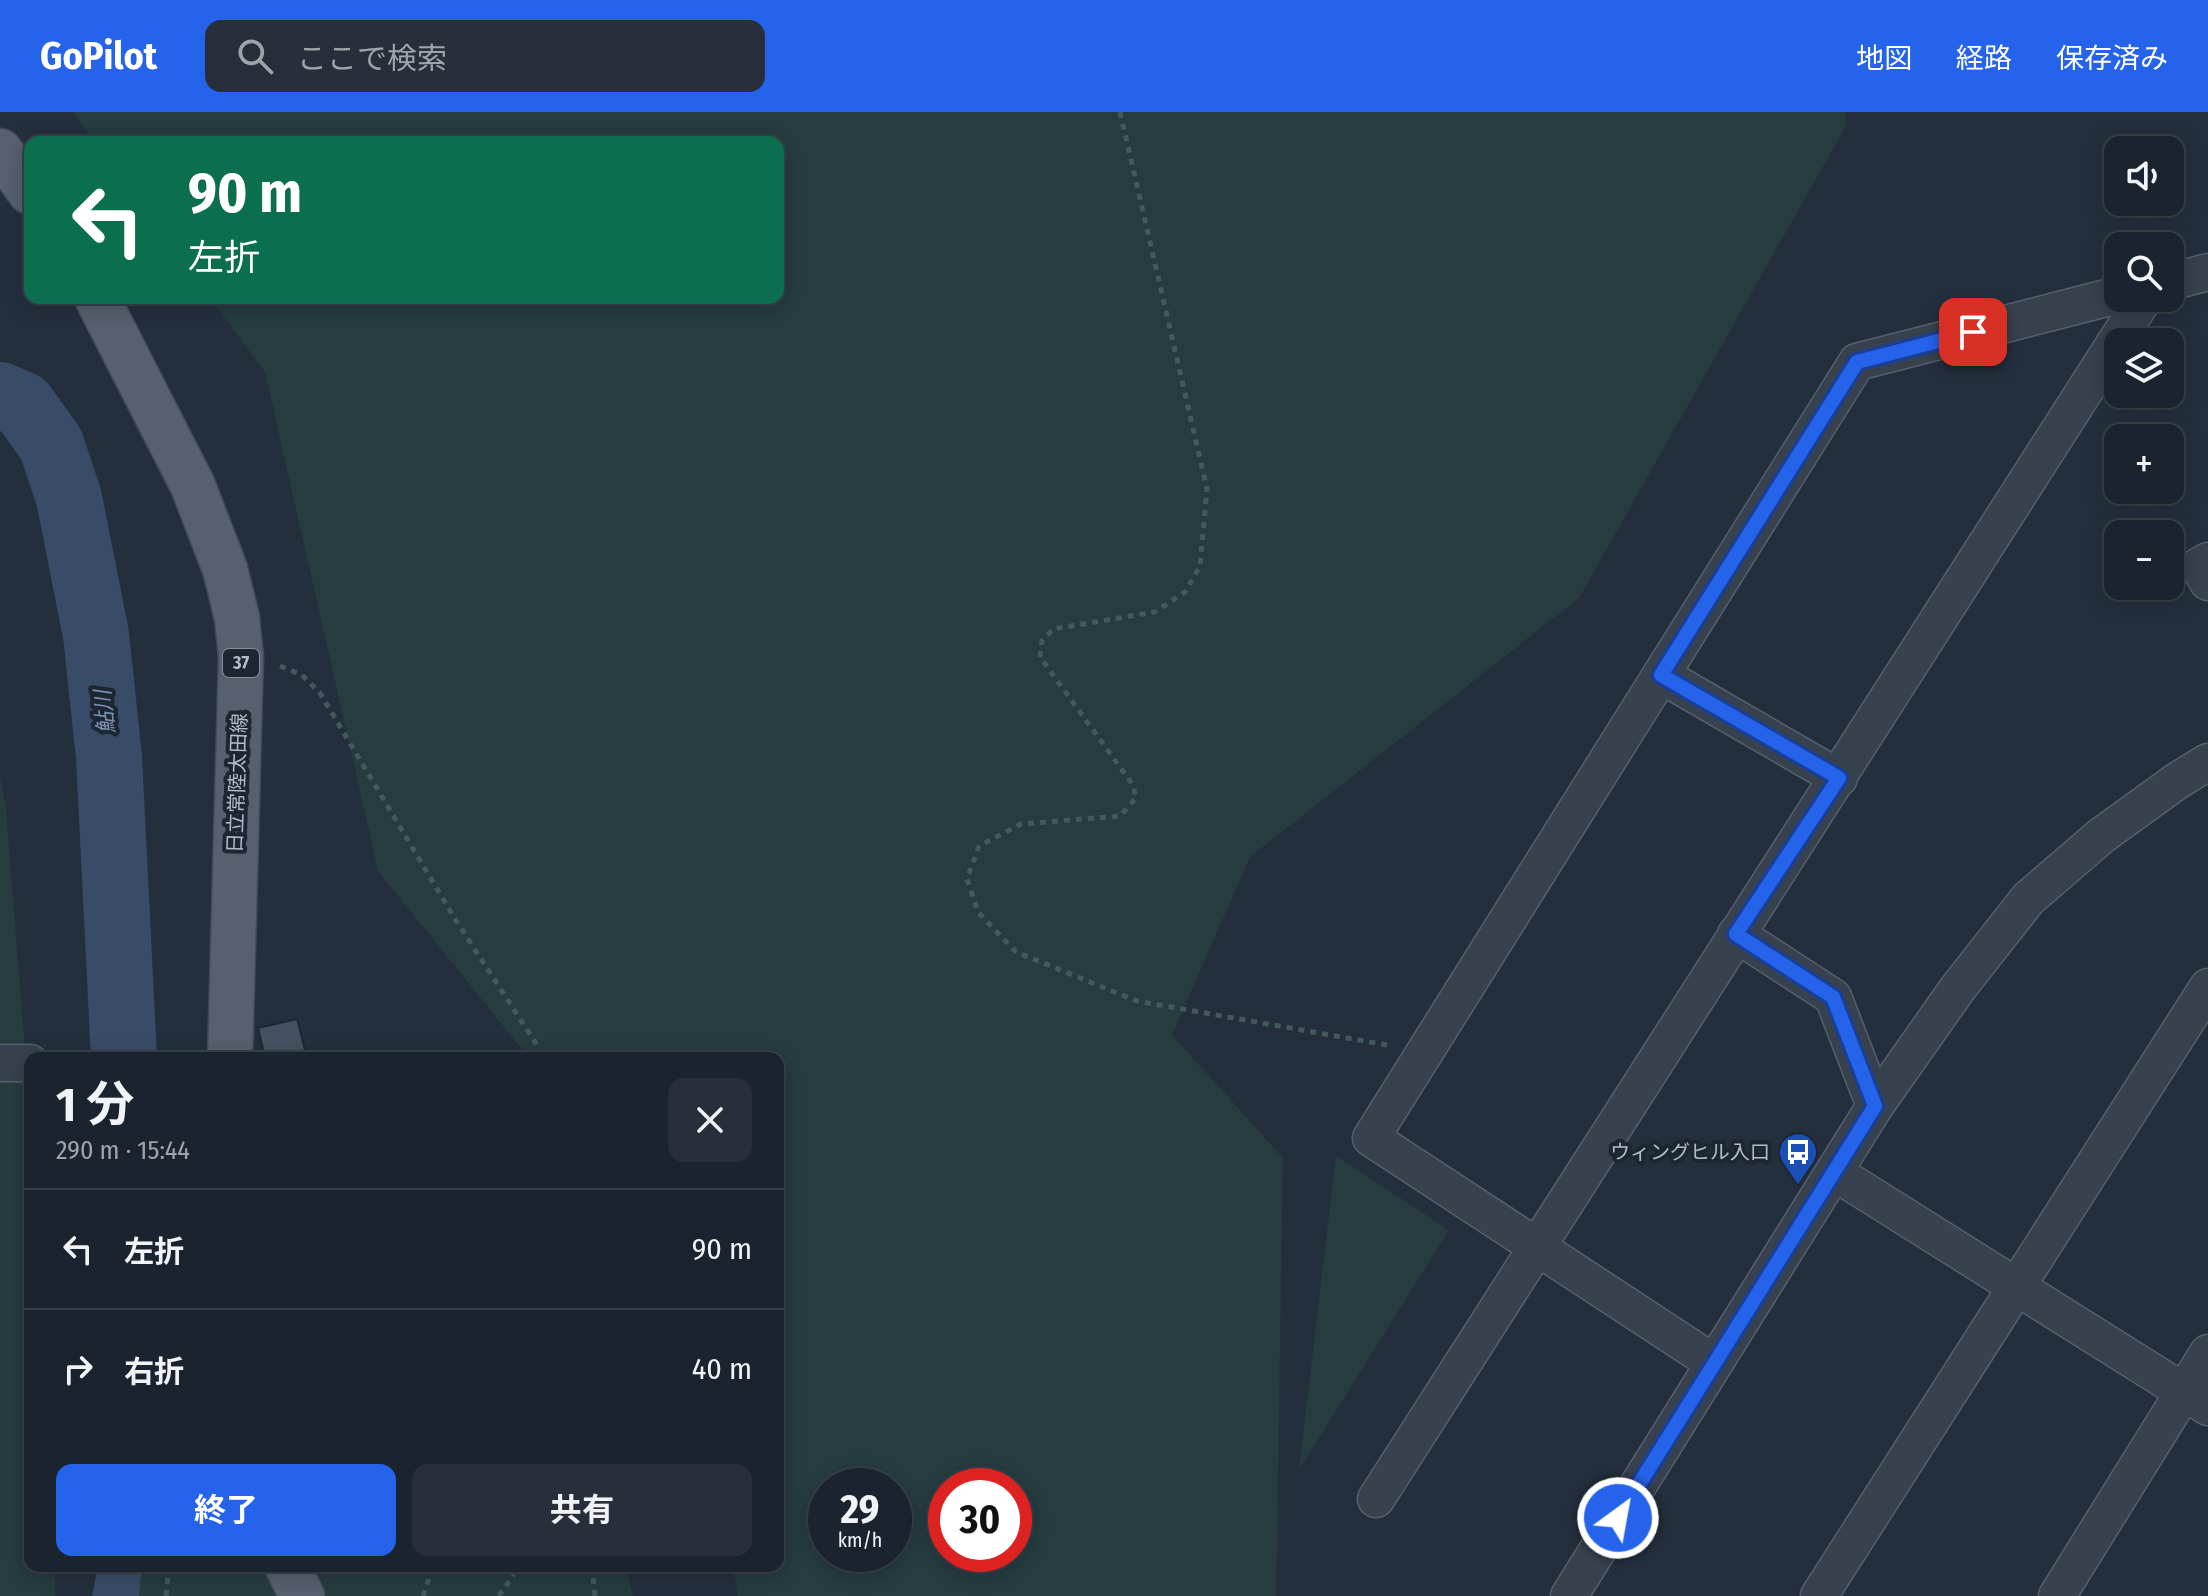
<!DOCTYPE html>
<html lang="ja">
<meta charset="utf-8">
<style>
:root{--surface:#1b232e;--page:#282f3a;--text:#f1f3f6;--muted:#a0a4aa;--line:#39404a;--accent:#2563eb}
body{margin:0;font-family:"Fira Sans Condensed","Noto Sans JP",sans-serif;background:var(--page);color:var(--text);height:100vh;display:flex;flex-direction:column;font-size:30px;white-space:nowrap}
*{box-sizing:border-box;margin:0}
p{font-size:26px;color:var(--muted)}
.icon{flex:none;width:44px;height:44px;fill:none;stroke:currentColor;stroke-width:2;stroke-linecap:round;stroke-linejoin:round}
.map{position:relative;flex:1;overflow:hidden}
.side{position:absolute;left:24px;top:940px;width:760px;height:520px;display:flex;flex-direction:column;background:var(--surface);border-radius:16px;box-shadow:0 4px 20px #0003,0 0 0 2px var(--line)}
.side>*{flex:none}
.guide{position:absolute;left:24px;top:24px;width:760px;height:168px;border-radius:16px;box-shadow:0 4px 20px #0003,0 0 0 2px var(--line);background:#0b6e4f;color:#fff;overflow:hidden}
.controls{position:absolute;left:2104px;top:24px;display:grid;gap:16px}
.controls a{display:grid;place-items:center;width:80px;height:80px;border-radius:16px;background:var(--surface);box-shadow:0 4px 20px #0003,0 0 0 2px var(--line);font-size:40px}
.speed{position:absolute;left:808px;top:1356px;display:flex;gap:16px;font-size:40px;font-weight:700;text-align:center}
.speed>*{display:grid;place-content:center;width:104px;height:104px;border-radius:50%;background:var(--surface);box-shadow:0 4px 20px #0003,0 0 0 2px var(--line);line-height:1}
.speed small{font-size:20px;font-weight:400}
.speed .limit{border:12px solid #d22;background:#fff;color:#111}
.pin{position:absolute;display:grid;place-items:center;width:68px;height:68px;color:#fff;margin:-34px;border-radius:16px;box-shadow:0 4px 12px #0006}
.me{position:absolute;width:88px;margin:-44px;rotate:32deg;stroke-linejoin:round;filter:drop-shadow(0 0 6px #0008)}
.turn{display:flex;align-items:center;gap:28px;height:168px;padding:0 32px;font-size:36px}
.turn .icon{width:104px;height:104px;stroke-width:2.5}
.turn b{display:block;font-size:56px;line-height:68px}
.round{display:grid;place-items:center;flex:none;width:84px;height:84px;border-radius:16px;background:var(--page)}
.overview{display:flex;align-items:center;justify-content:space-between;height:136px;padding:0 32px}
h1{font-size:48px;font-weight:700;line-height:60px}
.action{display:flex;gap:16px;margin-top:auto;padding:16px 32px}
.action a{flex:1;height:92px;border-radius:16px;background:var(--accent);color:#fff;font-size:32px;font-weight:700;line-height:92px;text-align:center}
.action a+a{background:var(--page);color:var(--text)}
ul{padding:0;list-style:none}
li{display:flex;align-items:center;gap:24px;height:120px;padding:0 32px;border-top:2px solid var(--line)}
li div{flex:1}
li b{display:block;font-size:30px}
li em{font-style:normal}
header{display:flex;align-items:center;gap:48px;box-sizing:border-box;height:112px;padding:0 40px;background:var(--accent);color:#fff}
header strong{font-size:38px}
nav{display:flex;gap:44px;margin-inline-start:auto;font-size:28px}
.search{width:560px;height:72px;background:var(--page);display:flex;align-items:center;gap:20px;box-sizing:border-box;padding:0 28px;border-radius:16px;color:var(--muted);font-size:30px}
.map>svg:first-child{display:block}
.green{fill:#263c3f;fill-rule:evenodd}
.water{fill:#394c67}
.lines{fill:none;stroke-linecap:round;stroke-linejoin:round}
.river{stroke:#394c67;stroke-width:66}
.building{fill:#455162;stroke:#1f2835;stroke-width:2}
.street-casing{stroke:#565f6c;stroke-width:39}
.primary-casing{stroke:#414a57;stroke-width:47}
.path{stroke:#44595c;stroke-width:5;stroke-dasharray:6 6;stroke-linecap:butt}
.street{stroke:#38414e;stroke-width:36}
.primary{stroke:#56606e;stroke-width:44}
.route-casing{stroke:#184099;stroke-width:20}
.route{stroke:#2563eb;stroke-width:14}
.labels{text-anchor:middle;stroke-width:8;stroke-linejoin:round;paint-order:stroke}
.shield{fill:#1d2633;stroke:#878f9c;stroke-width:2}
.shield-label{font-size:18px;font-weight:bold;fill:#b4bcc9}
.street-label{font-size:20px;fill:#b4bcc9;stroke:#1d2633}
.poi-label{font-size:20px;fill:#b4bcc9;stroke:#1d2633;text-anchor:end}
.water-label{font-size:22px;font-style:italic;fill:#7c92b1;stroke:#1d2633}
</style>
<header>
<strong>GoPilot</strong>
<div class="search"><svg class="icon" aria-label="search" viewBox="0 0 24 24"><circle cx="10" cy="10" r="6"/><path d="M15 15l6 6"/></svg>ここで検索</div>
<nav><a>地図</a><a>経路</a><a>保存済み</a></nav>
</header>
<div class="map">
<svg width="2208" height="1484" viewBox="0 0 2208 1484">
<rect width="100%" height="100%" fill="#242f3e"/>
<g class="green">
<path d="M73,0H1845L1847,12L1579,486L1250,745L1172,923L1283,1046L1276,1484H738L732,1454H778V946H529L378,759L265,260L210,186H778V30H95ZM826,1374H894V1442H826ZM946,1374H1014V1442H946Z"/>
<path d="M0,664L6,698L30,1001V1454H55V1484H0Z"/>
<path d="M1336,1044L1449,1118L1299,1358Z"/>
<path d="M142,1454H263L275,1484H139Z"/>
<path d="M311,1454H625L633,1484H326Z"/>
</g>
<path class="water" d="M98,1454H142L139,1484H92Z"/>
<g class="lines">
<path class="river" d="M0,283L23,293L51,332L69,386L96,523L109,645L124,946"/>
</g>
<path class="building" d="M297,907L306,942L290,946H265L258,916Z"/>
<g class="lines">
<defs>
<g id="street">
<path d="M2170,170L2208,160"/>
<path d="M2208,449L2199,454L2208,470"/>
<path d="M1661,563L1839,666"/>
<path d="M1736,822L1833,885L1875,994"/>
<path d="M0,951H30"/>
<path d="M1834,1060L2208,1295"/>
<path d="M1714,1251L1371,1026L1857,250L2118,183"/>
<path d="M1376,1387L2144,186"/>
<path d="M1569,1484L1875,994L1958,876L2028,787L2101,724L2177,669L2208,650"/>
<path d="M1819,1484L2208,875"/>
<path d="M2057,1484L2208,1241"/>
</g>
<g id="primary">
<path d="M0,39L30,80"/>
<path d="M97,186L193,374L225,457L237,506L241,545L230,946"/>
<path d="M287,1454L302,1484"/>
</g>
</defs>
<use href="#street" class="street-casing"/>
<use href="#primary" class="primary-casing"/>
<g class="path">
<path d="M1120,0L1207,377L1200,454L1185,480L1155,500L1053,517L1042,529L1040,545L1133,673L1136,686L1120,704L1021,712L979,734L967,767L978,800L1016,840L1137,889L1387,933"/>
<path d="M280,554L302,563L320,581L455,807L537,933L540,946"/>
<path d="M592,1454L595,1484"/>
<path d="M166,1484L169,1454"/>
<path d="M423,1484L433,1454"/>
<path d="M499,1484L514,1462"/>
</g>
<use href="#street" class="street"/>
<use href="#primary" class="primary"/>
</g>
<g class="lines">
<defs>
<path id="route" d="M1618,1406L1875,994L1833,885L1736,822L1839,666L1661,563L1857,250L1973,220"/>
</defs>
<use href="#route" class="route-casing"/>
<use href="#route" class="route"/>
</g>
<defs>
<symbol id="bus-pin" viewBox="-11 -11 22 30"><path d="M0 17L-7.5 6A9.5 9.5 0 1 1 7.5 6Z" fill="#1a4fb4" stroke="#1d2633"/><path d="M-5-6H5V4H4V6H2V4H-2V6H-4V4H-5ZM-3.5-4V0h7V-4ZM-3.5 1.2v1.5H-2V1.2ZM2 1.2v1.5H3.5V1.2Z" fill="#fff"/></symbol>
</defs>
<g fill-rule="evenodd">
<use href="#bus-pin" x="1776" y="1018" width="44" height="60"/>
</g>
<g class="labels">
<rect class="shield" x="223" y="537" width="36" height="28" rx="6"/>
<g class="shield-label">
<text x="241" y="557">37</text>
</g>
<g class="street-label">
<text transform="translate(237 671) rotate(-88)" y="7">日立常陸太田線</text>
</g>
<g class="poi-label">
<text x="1770" y="1047">ウィングヒル入口</text>
</g>
<g class="water-label">
<text transform="translate(104 600) rotate(-96)" y="8">鮎川</text>
</g>
</g>
</svg>
<div class="controls">
<a><svg class="icon" aria-label="sound" viewBox="0 0 24 24"><path d="M4 9h4l5-4v14l-5-4H4zM17 9q2 3 0 6"/></svg></a>
<a><svg class="icon" aria-label="search" viewBox="0 0 24 24"><circle cx="10" cy="10" r="6"/><path d="M15 15l6 6"/></svg></a>
<a><svg class="icon" aria-label="layers" viewBox="0 0 24 24"><path d="M12 4l9 5-9 5-9-5zM3 14l9 5 9-5"/></svg></a>
<a>+</a>
<a>−</a>
</div>
<div class="speed"><div>29<small>km/h</small></div><div class="limit">30</div></div>
<div class="pin" style="left:1973px;top:220px;background:#d93025"><svg class="icon" aria-label="arrive" viewBox="0 0 24 24"><path d="M6 21V4h12l-3 4 3 4H6"/></svg></div>
<svg class="me" style="left:1618px;top:1406px" viewBox="-20 -20 40 40"><circle r="17" fill="#2563eb" stroke="#fff" stroke-width="3"/><path d="M0-11L8 9 0 5-8 9z" fill="#fff"/></svg>
<div class="guide">
<div class="turn"><svg class="icon" aria-label="left" viewBox="0 0 24 24"><path d="M17 20v-9H6M10 6l-5 5 5 5"/></svg><div><b>90 m</b>左折</div></div>
</div>
<section class="side">
<div class="overview"><div><h1>1 分</h1><p>290 m · 15:44</p></div><a class="round"><svg class="icon" aria-label="close" viewBox="0 0 24 24"><path d="M6 6l12 12M18 6L6 18"/></svg></a></div>
<ul>
<li><svg class="icon" aria-label="left" viewBox="0 0 24 24"><path d="M17 20v-9H6M10 6l-5 5 5 5"/></svg><div><b>左折</b></div><em>90 m</em></li>
<li><svg class="icon" aria-label="right" viewBox="0 0 24 24"><path d="M7 20v-9h11M14 6l5 5-5 5"/></svg><div><b>右折</b></div><em>40 m</em></li>
</ul>
<div class="action"><a>終了</a><a>共有</a></div>
</section>
</div>
